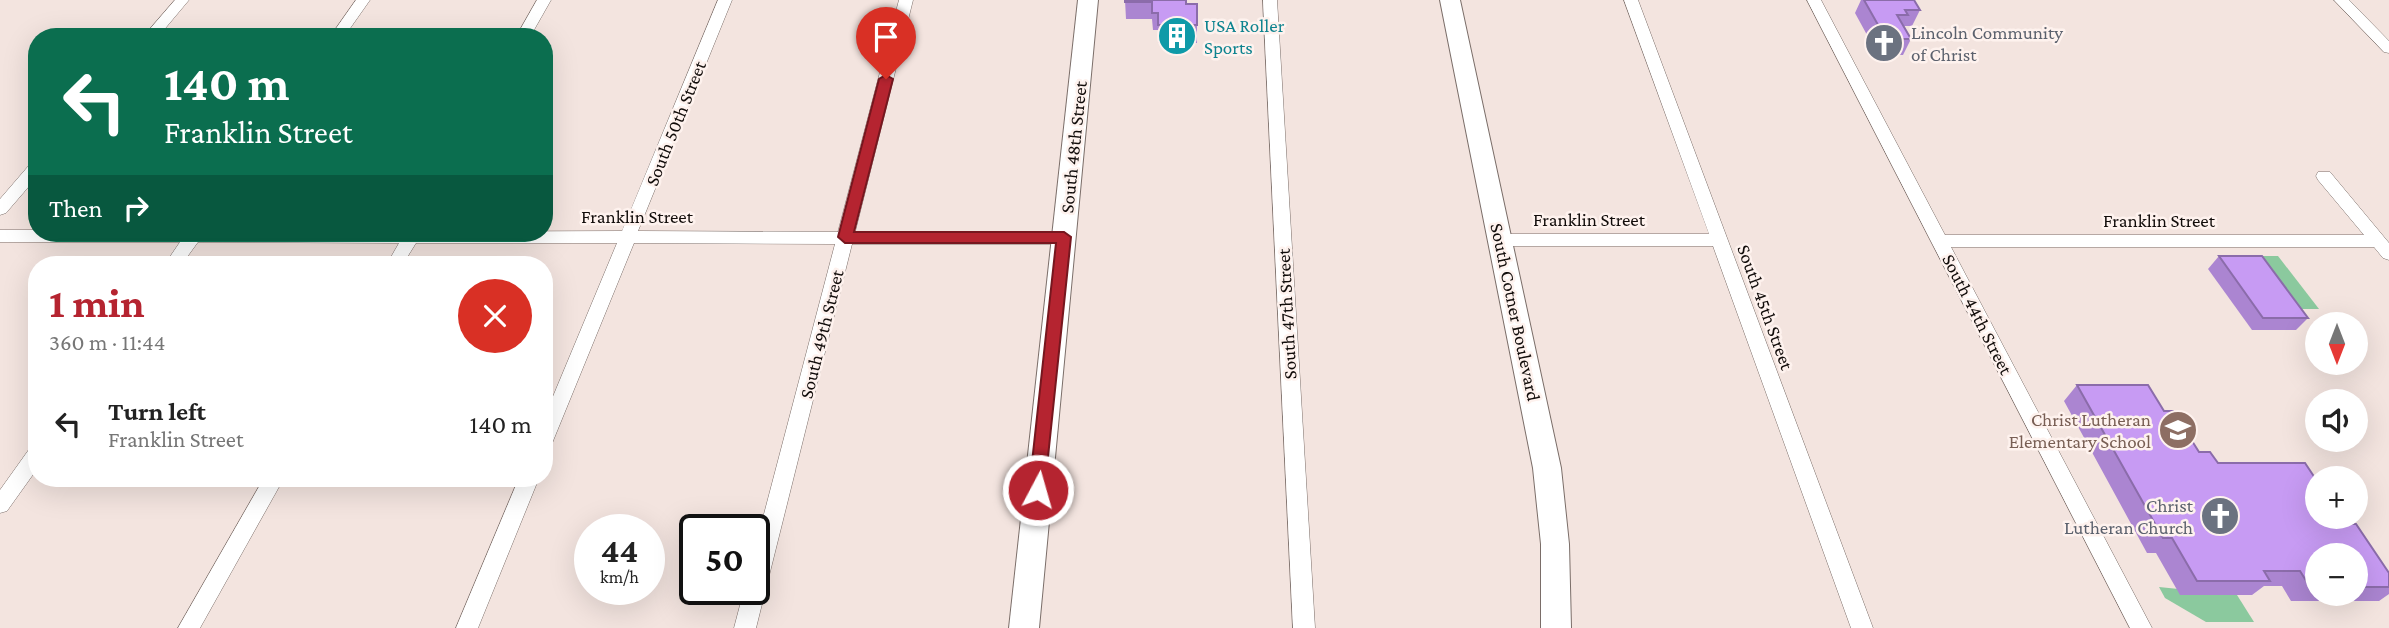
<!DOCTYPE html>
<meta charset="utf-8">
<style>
:root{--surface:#fff;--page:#f6f6f6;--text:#222;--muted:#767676;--accent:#b52430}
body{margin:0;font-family:"Crimson Pro",serif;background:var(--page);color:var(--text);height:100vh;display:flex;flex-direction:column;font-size:26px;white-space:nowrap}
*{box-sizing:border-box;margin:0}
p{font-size:23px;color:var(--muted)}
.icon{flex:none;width:38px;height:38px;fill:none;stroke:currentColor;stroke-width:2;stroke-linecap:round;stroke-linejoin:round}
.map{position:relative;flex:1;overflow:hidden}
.details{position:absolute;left:28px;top:256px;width:525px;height:231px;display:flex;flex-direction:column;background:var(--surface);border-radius:28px;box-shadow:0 7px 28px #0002}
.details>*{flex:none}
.top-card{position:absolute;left:28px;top:28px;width:525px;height:214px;border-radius:28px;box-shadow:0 7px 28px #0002;background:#0b6e4f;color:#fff;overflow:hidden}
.needle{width:46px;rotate:180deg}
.tools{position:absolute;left:2305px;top:312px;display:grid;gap:14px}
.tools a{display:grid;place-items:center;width:63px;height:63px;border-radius:50%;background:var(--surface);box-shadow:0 7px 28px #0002;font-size:35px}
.speed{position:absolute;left:574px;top:514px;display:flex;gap:14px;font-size:35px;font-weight:700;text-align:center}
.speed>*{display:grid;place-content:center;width:91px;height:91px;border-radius:50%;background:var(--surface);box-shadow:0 7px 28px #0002;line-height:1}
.speed small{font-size:18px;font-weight:400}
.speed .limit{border:4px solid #111;border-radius:10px;background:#fff;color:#111}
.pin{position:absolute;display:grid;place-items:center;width:60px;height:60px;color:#fff;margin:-72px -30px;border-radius:50% 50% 50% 0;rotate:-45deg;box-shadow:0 0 7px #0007}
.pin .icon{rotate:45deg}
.me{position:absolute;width:77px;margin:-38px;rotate:6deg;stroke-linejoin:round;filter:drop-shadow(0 0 5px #0008)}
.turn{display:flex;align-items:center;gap:24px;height:147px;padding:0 21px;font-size:32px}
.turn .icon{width:91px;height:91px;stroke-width:2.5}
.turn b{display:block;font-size:49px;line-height:60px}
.then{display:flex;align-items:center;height:66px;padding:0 21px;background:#0003;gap:14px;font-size:26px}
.round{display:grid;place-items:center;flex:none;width:74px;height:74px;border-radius:37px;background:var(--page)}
.summary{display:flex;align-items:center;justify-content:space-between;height:119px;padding:0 21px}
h1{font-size:42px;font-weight:700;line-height:52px;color:var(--accent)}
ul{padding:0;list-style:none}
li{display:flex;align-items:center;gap:21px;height:98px;padding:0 21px}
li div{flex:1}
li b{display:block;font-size:26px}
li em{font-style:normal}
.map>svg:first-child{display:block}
.green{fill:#8bc99e}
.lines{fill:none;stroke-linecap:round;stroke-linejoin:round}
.minor-casing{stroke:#7a6d68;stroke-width:1}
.secondary-casing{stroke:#7a6d68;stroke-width:2}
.minor{fill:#fff;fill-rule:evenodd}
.secondary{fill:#fff;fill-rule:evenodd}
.wall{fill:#ab85d1;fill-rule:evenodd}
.building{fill:#c79bf3;stroke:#8b6caa;stroke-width:2}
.route{fill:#b52430;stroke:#76171f;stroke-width:2}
.labels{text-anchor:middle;stroke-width:5;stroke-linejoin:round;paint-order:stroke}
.culture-label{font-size:19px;fill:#0d838f;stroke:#fef2ee;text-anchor:start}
.worship-label{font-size:19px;fill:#5b616d;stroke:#fef2ee;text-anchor:start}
.street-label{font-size:19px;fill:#110c0a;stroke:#fef2ee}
.education-label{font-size:19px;fill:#785e54;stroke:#fef2ee;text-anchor:end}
</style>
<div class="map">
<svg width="2389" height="628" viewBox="0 0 2389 628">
<rect width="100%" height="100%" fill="#f3e4df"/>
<g class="green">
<path d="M2241,256H2278L2319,309H2280Z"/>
<path d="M2159,587L2237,595L2254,622H2206L2165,598Z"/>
</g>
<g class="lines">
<defs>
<g id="minor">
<path d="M175,0H189L158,37H143Z"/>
<path d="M356,0H370L344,37H330Z"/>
<path d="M537,0H551L530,37H516Z"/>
<path d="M718,0H732L638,231L838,232L899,0H913L855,232H1064L1072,238L1064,244H852L756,628H734L744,590H754V552L835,244L634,243L553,441L551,447L544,449V418L617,243H416L403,264H387L399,243L198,242L182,264H165L180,242H0V230H37V233L622,231Z"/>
<path d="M1263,0H1277L1315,628H1293Z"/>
<path d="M1624,0H1638L1873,628H1851L1713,246H1500L1492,240L1500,234H1709Z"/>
<path d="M1807,0H1821L1945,235H2364L2318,180L2316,176L2318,172H2330L2389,243V260L2383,258L2374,247H1951L2152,628H2130Z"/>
<path d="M2334,0H2349L2389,41V53L2384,52Z"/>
<path d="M37,162V177L6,213L0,215V199L31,163Z"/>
<path d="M37,446V469L7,511L0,513V490L30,448Z"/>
<path d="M264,478H284L200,628H178Z"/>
<path d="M519,478H539L478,628H456Z"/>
</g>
<g id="secondary">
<path d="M1078,0H1098L1039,628H1009Z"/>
<path d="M1440,0H1460L1561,468L1569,544L1571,628H1541V544L1533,468Z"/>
</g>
</defs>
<use href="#minor" class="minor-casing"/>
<use href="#secondary" class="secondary-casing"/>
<use href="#minor" class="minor"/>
<use href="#secondary" class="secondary"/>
</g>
<g class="wall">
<path d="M1125,0L1197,4V43H1158V30H1153L1152,19H1126Z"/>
<path d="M1861,0H1914L1920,10L1912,26H1904L1911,39L1903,55H1878L1855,13Z"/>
<path d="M2219,256L2308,318L2296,330H2252L2208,269Z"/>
<path d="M2077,385L2164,411L2199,452L2218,463L2346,524L2389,573V594L2379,601H2291L2282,586H2264L2252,595H2180L2156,553H2147L2064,401ZM2317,555H2356V593H2317Z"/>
</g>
<g class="building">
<path d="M1125,0H1186V4H1197V25H1158V13H1152V2H1125Z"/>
<path d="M1864,0H1914L1920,10H1905L1908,15H1897L1911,39H1886Z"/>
<path d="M2219,256H2262L2308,318H2263Z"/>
<path d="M2077,385H2148L2164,411H2173L2199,452H2210L2218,463H2305L2317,481V516H2341L2346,524H2356L2389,573V587H2356V555H2317V587H2310L2300,571H2264L2270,581H2197L2172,538H2163Z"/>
</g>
<path class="route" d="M886,75L893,79L854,232H1064L1071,237L1044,495L1038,497L1032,495L1029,490L1056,243H845L838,237L879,79Z"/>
<defs>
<symbol id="building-disc" viewBox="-11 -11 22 22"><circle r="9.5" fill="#0f9aa8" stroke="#fef2ee"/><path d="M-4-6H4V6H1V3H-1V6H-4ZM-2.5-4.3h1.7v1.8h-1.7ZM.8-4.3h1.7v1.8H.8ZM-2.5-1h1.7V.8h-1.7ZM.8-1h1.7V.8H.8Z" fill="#fff"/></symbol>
<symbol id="church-disc" viewBox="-11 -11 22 22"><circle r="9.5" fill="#6b7280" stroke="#fef2ee"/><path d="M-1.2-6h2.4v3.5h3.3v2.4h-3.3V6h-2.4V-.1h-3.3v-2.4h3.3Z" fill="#fff"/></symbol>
<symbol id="school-disc" viewBox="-11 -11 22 22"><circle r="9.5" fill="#8d6e63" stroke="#fef2ee"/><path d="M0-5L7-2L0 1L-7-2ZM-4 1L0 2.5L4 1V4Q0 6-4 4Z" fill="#fff"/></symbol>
</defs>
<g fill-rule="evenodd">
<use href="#building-disc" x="1155" y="14" width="44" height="44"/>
<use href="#church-disc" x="1862" y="21" width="44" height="44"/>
<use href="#school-disc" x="2156" y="408" width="44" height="44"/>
<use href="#church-disc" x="2198" y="494" width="44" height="44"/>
</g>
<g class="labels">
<g class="culture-label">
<text x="1204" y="32">USA Roller<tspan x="1204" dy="22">Sports</tspan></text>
</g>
<g class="worship-label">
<text x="1911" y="39">Lincoln Community<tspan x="1911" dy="22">of Christ</tspan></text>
<text x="2193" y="512" text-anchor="end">Christ<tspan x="2193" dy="22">Lutheran Church</tspan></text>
</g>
<g class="street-label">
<text transform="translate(675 123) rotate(-68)" y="7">South 50th Street</text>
<text transform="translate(1073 147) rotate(-84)" y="7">South 48th Street</text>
<text x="637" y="223">Franklin Street</text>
<text x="1589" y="226">Franklin Street</text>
<text x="2159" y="227">Franklin Street</text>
<text transform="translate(1766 307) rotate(70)" y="7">South 45th Street</text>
<text transform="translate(1516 312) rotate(78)" y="7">South Cotner Boulevard</text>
<text transform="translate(1286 314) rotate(-93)" y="7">South 47th Street</text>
<text transform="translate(1978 314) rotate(63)" y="7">South 44th Street</text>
<text transform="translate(821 334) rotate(-76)" y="7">South 49th Street</text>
</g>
<g class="education-label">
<text x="2151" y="426">Christ Lutheran<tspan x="2151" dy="22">Elementary School</tspan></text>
</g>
</g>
</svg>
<div class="tools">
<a><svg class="needle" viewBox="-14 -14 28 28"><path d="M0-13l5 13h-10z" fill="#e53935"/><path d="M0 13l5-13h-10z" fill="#767676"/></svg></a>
<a><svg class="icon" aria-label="sound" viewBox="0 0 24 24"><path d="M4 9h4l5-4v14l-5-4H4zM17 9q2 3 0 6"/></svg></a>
<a>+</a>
<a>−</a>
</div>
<div class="speed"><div>44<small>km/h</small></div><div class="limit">50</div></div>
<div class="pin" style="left:886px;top:79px;background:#d93025"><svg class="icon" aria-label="arrive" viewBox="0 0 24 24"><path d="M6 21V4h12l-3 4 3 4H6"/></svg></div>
<svg class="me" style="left:1038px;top:490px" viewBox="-20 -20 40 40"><circle r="17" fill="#b52430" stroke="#fff" stroke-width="3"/><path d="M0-11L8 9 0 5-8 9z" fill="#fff"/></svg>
<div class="top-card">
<div class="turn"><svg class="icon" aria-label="left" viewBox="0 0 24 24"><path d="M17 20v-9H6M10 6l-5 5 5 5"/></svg><div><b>140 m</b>Franklin Street</div></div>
<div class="then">Then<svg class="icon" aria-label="right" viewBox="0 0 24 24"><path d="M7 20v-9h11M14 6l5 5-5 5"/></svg></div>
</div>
<section class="details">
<div class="summary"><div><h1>1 min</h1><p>360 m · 11:44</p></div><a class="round" style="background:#d93025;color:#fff"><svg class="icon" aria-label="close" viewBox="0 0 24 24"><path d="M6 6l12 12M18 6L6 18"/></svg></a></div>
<ul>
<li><svg class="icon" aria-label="left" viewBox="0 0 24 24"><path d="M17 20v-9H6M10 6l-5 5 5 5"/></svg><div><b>Turn left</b><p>Franklin Street</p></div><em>140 m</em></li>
</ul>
</section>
</div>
